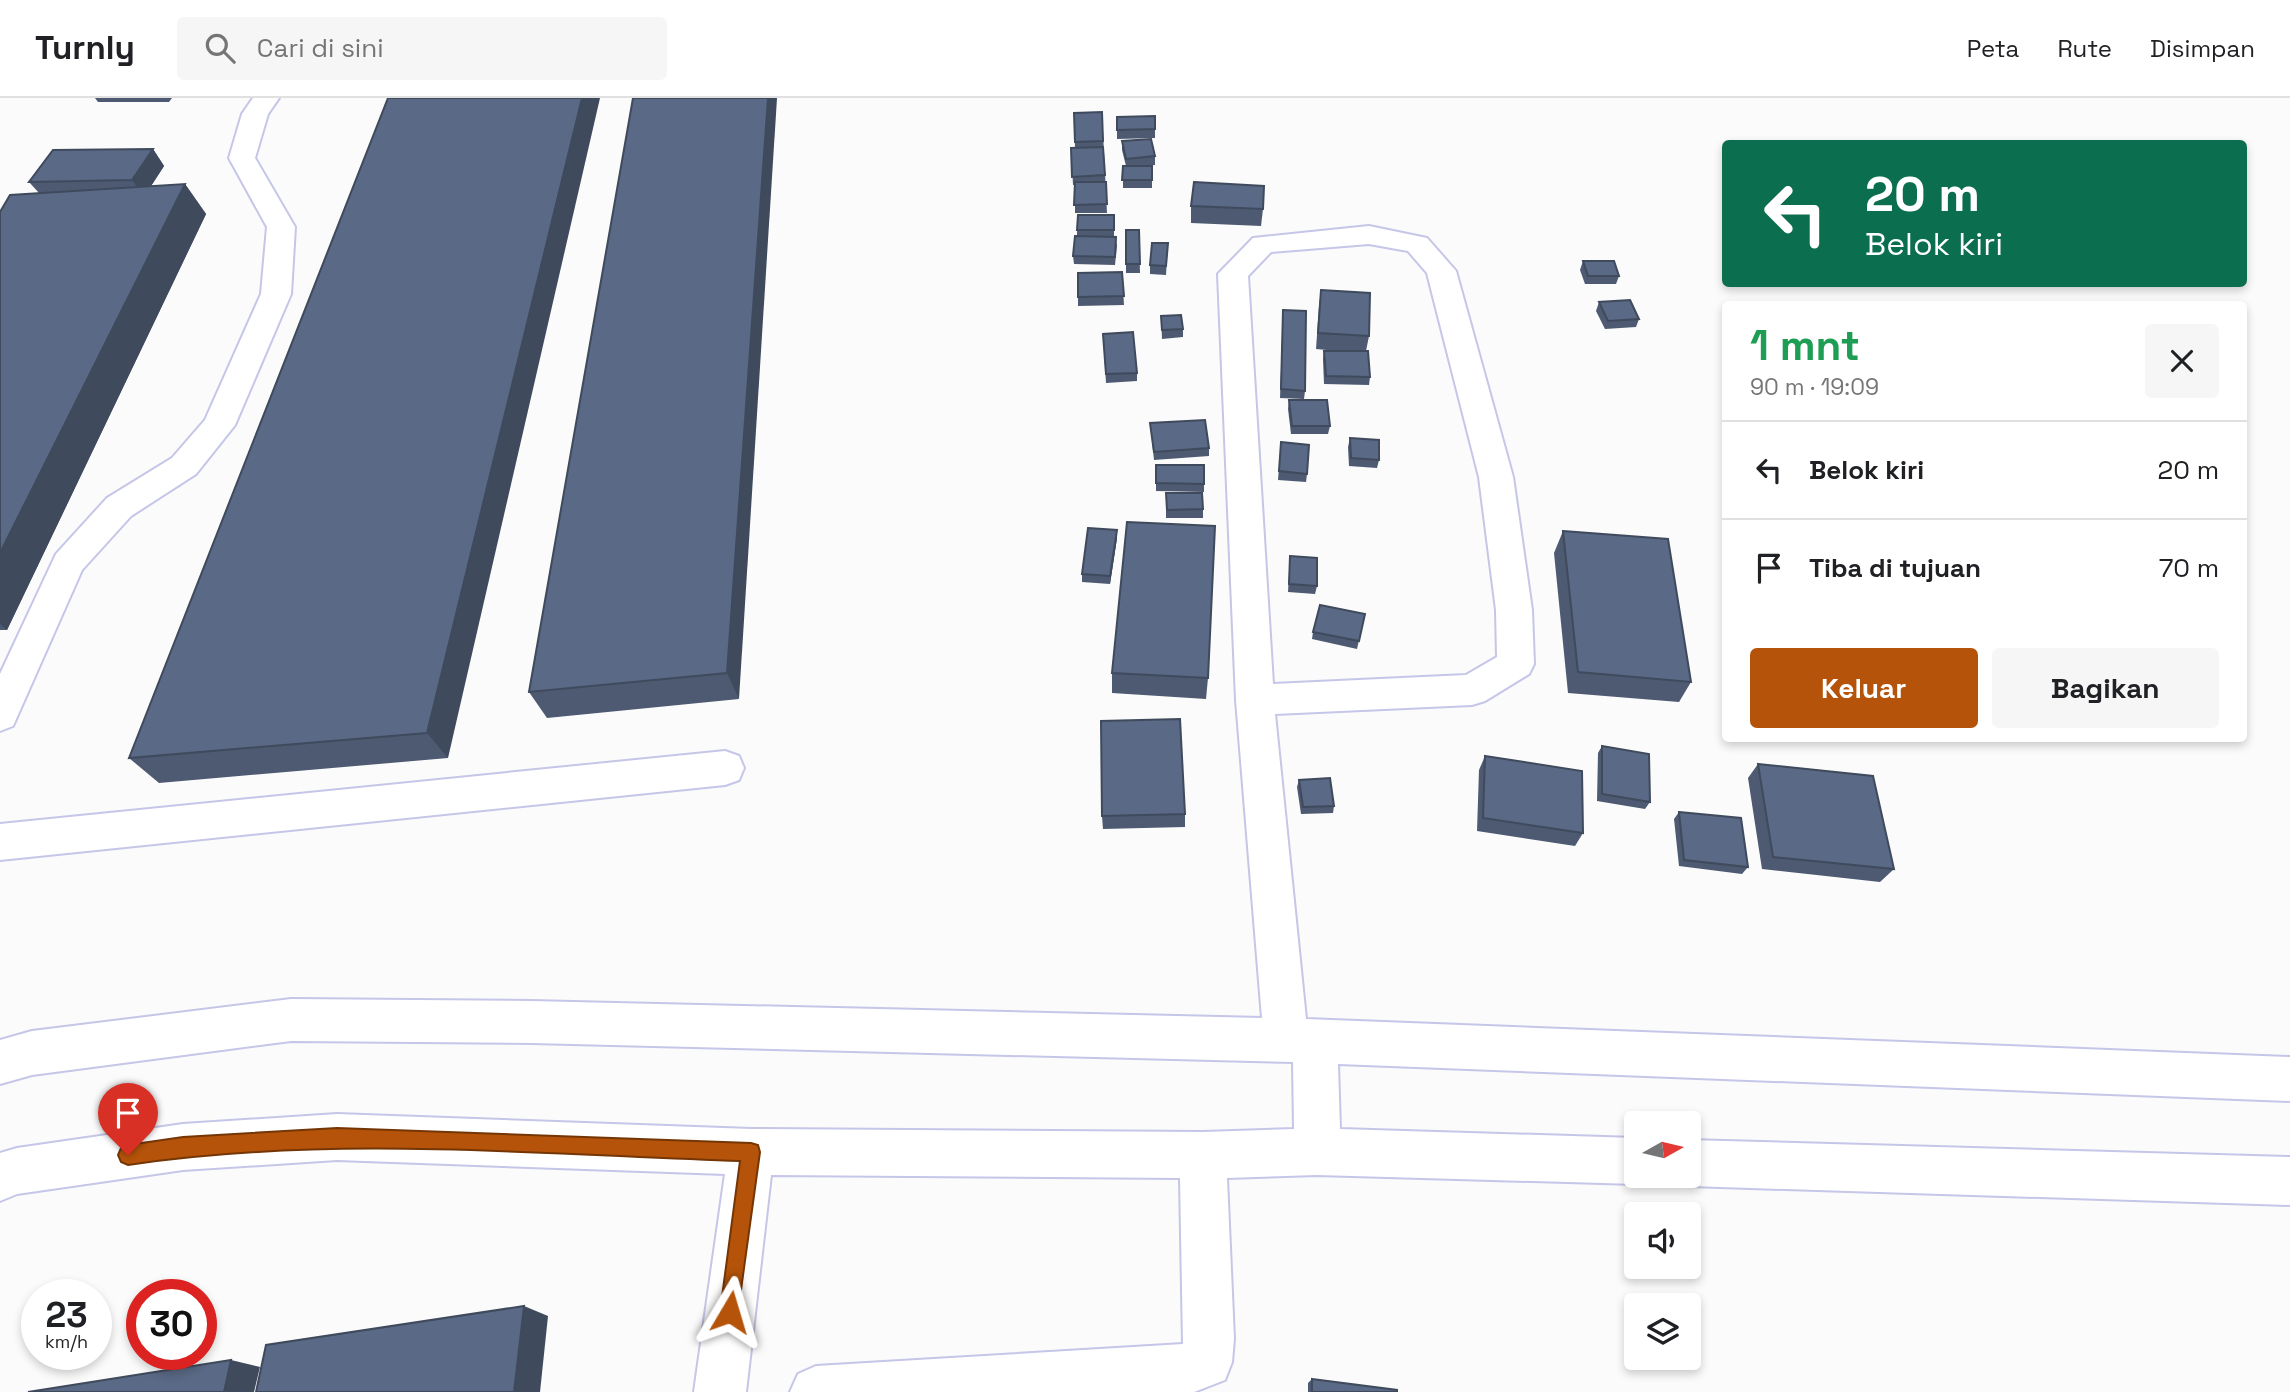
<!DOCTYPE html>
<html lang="id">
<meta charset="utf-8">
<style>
:root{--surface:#fff;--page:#f6f6f6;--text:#202124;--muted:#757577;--line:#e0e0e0;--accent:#b45309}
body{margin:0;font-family:"Space Grotesk",sans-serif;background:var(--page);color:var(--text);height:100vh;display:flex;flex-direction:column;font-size:26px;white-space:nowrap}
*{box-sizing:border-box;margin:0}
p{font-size:23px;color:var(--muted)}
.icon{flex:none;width:38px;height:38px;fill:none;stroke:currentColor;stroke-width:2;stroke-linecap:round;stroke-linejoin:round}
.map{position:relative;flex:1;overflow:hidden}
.side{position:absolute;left:1722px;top:203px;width:525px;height:441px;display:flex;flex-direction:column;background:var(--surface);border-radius:7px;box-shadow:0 4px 10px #0003}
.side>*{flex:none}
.banner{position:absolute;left:1722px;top:42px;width:525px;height:147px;border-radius:7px;box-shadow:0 4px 10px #0003;background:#0b6e4f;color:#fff;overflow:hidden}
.needle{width:46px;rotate:82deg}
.tools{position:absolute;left:1624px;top:1013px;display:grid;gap:14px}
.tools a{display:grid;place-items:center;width:77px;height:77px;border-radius:7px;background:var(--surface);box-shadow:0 4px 10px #0003;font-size:35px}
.speed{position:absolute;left:21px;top:1181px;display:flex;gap:14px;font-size:35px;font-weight:700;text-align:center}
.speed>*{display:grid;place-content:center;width:91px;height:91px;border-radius:50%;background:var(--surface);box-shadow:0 4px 10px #0003;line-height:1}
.speed small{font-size:18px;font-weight:400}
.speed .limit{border:10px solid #d22;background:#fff;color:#111}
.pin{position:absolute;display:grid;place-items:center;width:60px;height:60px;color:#fff;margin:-72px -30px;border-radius:50% 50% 50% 0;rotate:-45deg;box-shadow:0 0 7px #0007}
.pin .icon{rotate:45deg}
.me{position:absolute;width:77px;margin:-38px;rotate:7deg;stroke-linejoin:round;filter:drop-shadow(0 0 5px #0008)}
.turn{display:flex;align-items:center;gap:24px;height:147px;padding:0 28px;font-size:32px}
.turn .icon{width:91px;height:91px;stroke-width:2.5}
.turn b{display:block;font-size:49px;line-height:60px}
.round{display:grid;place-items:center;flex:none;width:74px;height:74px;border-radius:7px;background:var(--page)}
.headline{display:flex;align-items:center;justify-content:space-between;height:119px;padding:0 28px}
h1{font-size:42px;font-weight:700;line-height:52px;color:#1e9e55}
.primary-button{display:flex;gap:14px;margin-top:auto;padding:14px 28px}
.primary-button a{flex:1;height:80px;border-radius:7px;background:var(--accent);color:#fff;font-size:28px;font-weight:700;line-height:80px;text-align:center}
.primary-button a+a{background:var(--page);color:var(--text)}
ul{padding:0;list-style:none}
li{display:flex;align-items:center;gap:21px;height:98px;padding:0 28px;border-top:2px solid var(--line)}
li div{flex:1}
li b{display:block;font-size:26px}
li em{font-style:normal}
header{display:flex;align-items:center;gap:42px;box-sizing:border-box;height:98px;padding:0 35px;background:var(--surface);border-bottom:2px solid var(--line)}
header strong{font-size:33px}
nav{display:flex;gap:38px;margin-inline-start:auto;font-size:24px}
.search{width:490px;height:63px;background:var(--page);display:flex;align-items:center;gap:18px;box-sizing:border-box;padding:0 24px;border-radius:7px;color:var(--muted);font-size:26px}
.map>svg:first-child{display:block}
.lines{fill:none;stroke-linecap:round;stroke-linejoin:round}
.minor-casing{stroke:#c5c6e8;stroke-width:4}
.minor{fill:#fff;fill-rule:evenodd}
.wall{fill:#4d5a72}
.shaded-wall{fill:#3f4a5d}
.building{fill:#5a6985;stroke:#3f4a5d;stroke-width:2}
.route{fill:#b45309;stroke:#753606;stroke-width:2}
</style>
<header>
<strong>Turnly</strong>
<div class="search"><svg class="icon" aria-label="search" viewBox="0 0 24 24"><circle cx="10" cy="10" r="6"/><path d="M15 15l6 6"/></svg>Cari di sini</div>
<nav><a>Peta</a><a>Rute</a><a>Disimpan</a></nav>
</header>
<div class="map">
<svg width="2290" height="1294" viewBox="0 0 2290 1294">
<rect width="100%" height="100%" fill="#fbfbfb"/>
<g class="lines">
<defs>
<g id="minor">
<path d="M253,0H279L268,16L255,60L295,129L291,196L235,327L196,376L131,418L82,472L13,628L0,633V576L56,456L107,400L172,360L205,322L261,196L267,129L229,60L242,16Z"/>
<path d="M1369,128L1427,140L1456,173L1513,379L1532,512L1534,566L1529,576L1485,603L1472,607L1275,616L1306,921L2290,959V1003L1338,966L1340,1031L1636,1040V1078H1653L1636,1086L1317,1077L1227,1080L1234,1241L1232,1264L1225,1282L1194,1294H790L798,1276L816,1268L1183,1246L1180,1080L771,1077L746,1294H694L725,1076L337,1062L183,1072L17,1096L0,1103V1055L17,1050L183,1026L337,1016L751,1031L1203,1034L1294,1031L1293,964L531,945L291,943L32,977L0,986V942L32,933L291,901L531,903L1262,920L1236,602L1218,176L1253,140ZM1369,146L1408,153L1427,175L1479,379L1496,512L1497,559L1466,577L1273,586L1248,178L1271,154Z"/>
<path d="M725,653L739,658L744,670L739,682L725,687L0,762V726Z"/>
<path d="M1689,1042L2290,1059V1107L1689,1088L1672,1082L1671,1078H1689Z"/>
</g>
</defs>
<use href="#minor" class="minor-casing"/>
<use href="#minor" class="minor"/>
</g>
<g class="wall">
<path d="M95,0H172L169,4H98Z"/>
<path d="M388,0L448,660L159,685L129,660Z"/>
<path d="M633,0L739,601L547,620L529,594Z"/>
<path d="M1102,14L1107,115H1075V87H1073L1071,50H1075L1074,15Z"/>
<path d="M1117,19L1155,31V40L1117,41Z"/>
<path d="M1122,43L1155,58V67L1145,68H1152V90H1123V68H1126L1122,52Z"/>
<path d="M153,51L164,68L151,88L185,86L206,116L7,532H0V114L39,95L29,84Z"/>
<path d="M1191,108L1263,111L1261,128L1191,125Z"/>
<path d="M1114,117V139L1117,147L1115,167L1074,166L1073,158L1077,138V132Z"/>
<path d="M1126,132H1139L1140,175H1126Z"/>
<path d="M1168,145L1166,177L1150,176V167Z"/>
<path d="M1583,163L1619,178L1616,186H1585L1580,172Z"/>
<path d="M1122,174L1124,207L1078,208V175Z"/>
<path d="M1321,192L1369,238L1366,253L1370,279L1369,287L1324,286L1323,261L1324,253H1337L1316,251L1319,208Z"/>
<path d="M1599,204L1639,221L1636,229L1605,231L1596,213Z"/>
<path d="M1283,212L1305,293L1304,301L1280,300Z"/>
<path d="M1161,218L1183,231V239L1162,241Z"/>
<path d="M1103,236L1137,275V283L1106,285Z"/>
<path d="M1289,302L1330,328L1328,336H1291L1288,311Z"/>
<path d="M1150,325L1209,350V358L1154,362Z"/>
<path d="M1350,340L1379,362L1377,370L1349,368L1348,349Z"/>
<path d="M1281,344L1307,376L1306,384L1278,382Z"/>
<path d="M1156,367H1204V394L1156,393Z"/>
<path d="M1166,395L1203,411V420H1166Z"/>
<path d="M1563,433L1691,584L1679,604L1568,595L1554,455Z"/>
<path d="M1117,440L1110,486L1082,484V476Z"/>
<path d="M1290,458L1317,488L1315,496L1288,494Z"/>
<path d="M1365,516L1357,551L1312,541L1313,534Z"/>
<path d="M1112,575L1208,580L1206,601L1112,595Z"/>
<path d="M1602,648L1650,704L1645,711L1597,703L1598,655Z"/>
<path d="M1485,658L1583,735L1575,748L1477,733L1479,672Z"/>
<path d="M1758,666L1894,771L1880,784L1762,771L1748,680Z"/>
<path d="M1299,682L1334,708L1333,715L1301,716L1297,689Z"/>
<path d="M1679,714L1748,769L1742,776L1679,768L1674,721Z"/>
<path d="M1185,716V729L1103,731L1102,718Z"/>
<path d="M1312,1281L1397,1294H1308V1285Z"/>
</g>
<g class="shaded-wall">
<path d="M582,0H600L448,660L427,635Z"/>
<path d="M768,0H777L739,601L727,575Z"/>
<path d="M153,51L164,68L144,99L132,82Z"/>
<path d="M185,86L206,116L7,532L0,526V455Z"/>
<path d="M1117,432V440L1110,486V478Z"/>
<path d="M524,1208L548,1218L540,1294H514Z"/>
<path d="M231,1262L260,1269L254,1294H224Z"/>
</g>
<g class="building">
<path d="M388,0H582L427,635L129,660Z"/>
<path d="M633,0H768L727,575L529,594Z"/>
<path d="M1102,14L1103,43L1075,44L1074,15Z"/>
<path d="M1155,18V31L1117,32V19Z"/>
<path d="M1151,41L1155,58L1126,61L1122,43Z"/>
<path d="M1103,49L1105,77L1072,79L1071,50Z"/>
<path d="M153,51L132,82L29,84L53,52Z"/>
<path d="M1123,68H1152V82H1122Z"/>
<path d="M1075,84H1106L1107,106L1074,107Z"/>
<path d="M1194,84L1264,88L1263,111L1191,108Z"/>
<path d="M185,86L0,455V114L10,97Z"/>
<path d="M1078,117H1114V132H1077Z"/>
<path d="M1126,132H1139L1140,166H1126Z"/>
<path d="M1075,138L1116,139L1115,159L1073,158Z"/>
<path d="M1152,145H1168L1166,168L1150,167Z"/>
<path d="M1583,163H1614L1619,178H1588Z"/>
<path d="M1122,174L1124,198L1078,199V175Z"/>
<path d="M1321,192L1370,195L1369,238L1318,235Z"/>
<path d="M1630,202L1639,221L1608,223L1599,204Z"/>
<path d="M1283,212L1306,213L1305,293L1281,291Z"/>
<path d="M1181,217L1183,231L1162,232L1161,218Z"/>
<path d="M1133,234L1137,275L1106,276L1103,236Z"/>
<path d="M1324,253H1368L1370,279L1326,278Z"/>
<path d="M1289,302H1327L1330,328H1292Z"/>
<path d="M1205,322L1209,350L1154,354L1150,325Z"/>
<path d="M1350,340L1379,342V362L1351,360Z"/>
<path d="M1281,344L1309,347L1307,376L1279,373Z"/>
<path d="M1156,367H1204V386L1156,385Z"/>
<path d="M1166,395H1202L1203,411L1167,412Z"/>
<path d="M1127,424L1215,428L1208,580L1112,575Z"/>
<path d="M1088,430L1117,432L1110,478L1082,476Z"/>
<path d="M1563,433L1668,441L1691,584L1578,574Z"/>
<path d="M1290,458L1317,460V488L1289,486Z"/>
<path d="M1320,507L1365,516L1359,543L1313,534Z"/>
<path d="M1180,621L1185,716L1102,718L1101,623Z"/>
<path d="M1602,648L1649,656L1650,704L1602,696Z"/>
<path d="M1485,658L1582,673L1583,735L1483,720Z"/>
<path d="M1758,666L1873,678L1894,771L1773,759Z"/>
<path d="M1330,680L1334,708L1303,709L1299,682Z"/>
<path d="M1679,714L1741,720L1748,769L1684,762Z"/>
<path d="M524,1208L514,1294H256L266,1247Z"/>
<path d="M231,1262L224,1294H28Z"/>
<path d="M1312,1281L1397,1292V1294H1312Z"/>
</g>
<path class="route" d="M337,1030L751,1045L758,1047L760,1054L737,1221L730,1224L723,1221L720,1214L740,1063C536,1056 330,1037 128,1067L121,1064L118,1057L121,1050L128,1047L183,1039Z"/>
</svg>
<div class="tools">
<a><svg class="needle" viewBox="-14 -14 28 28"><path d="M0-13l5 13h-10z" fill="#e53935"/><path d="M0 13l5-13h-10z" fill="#757577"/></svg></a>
<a><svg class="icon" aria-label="sound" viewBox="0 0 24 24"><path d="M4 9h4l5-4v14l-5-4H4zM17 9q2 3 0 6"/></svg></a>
<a><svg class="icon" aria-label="layers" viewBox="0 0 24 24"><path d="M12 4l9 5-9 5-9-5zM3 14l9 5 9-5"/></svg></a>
</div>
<div class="speed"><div>23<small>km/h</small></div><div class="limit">30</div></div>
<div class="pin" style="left:128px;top:1057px;background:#d93025"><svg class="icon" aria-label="arrive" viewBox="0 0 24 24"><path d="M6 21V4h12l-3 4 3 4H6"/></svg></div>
<svg class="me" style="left:730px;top:1214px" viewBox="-20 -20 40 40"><path d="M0-17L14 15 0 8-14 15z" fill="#b45309" stroke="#fff" stroke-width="4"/></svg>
<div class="banner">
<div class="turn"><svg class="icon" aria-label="left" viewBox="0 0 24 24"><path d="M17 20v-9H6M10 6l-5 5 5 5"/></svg><div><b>20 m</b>Belok kiri</div></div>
</div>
<section class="side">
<div class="headline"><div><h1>1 mnt</h1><p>90 m · 19:09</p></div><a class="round"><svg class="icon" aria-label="close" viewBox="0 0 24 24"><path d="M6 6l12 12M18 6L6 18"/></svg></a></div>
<ul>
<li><svg class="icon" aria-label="left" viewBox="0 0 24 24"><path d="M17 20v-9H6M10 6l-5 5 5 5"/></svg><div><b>Belok kiri</b></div><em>20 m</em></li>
<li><svg class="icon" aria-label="arrive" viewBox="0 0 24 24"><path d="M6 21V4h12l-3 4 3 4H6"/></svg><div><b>Tiba di tujuan</b></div><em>70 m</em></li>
</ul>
<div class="primary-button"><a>Keluar</a><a>Bagikan</a></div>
</section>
</div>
